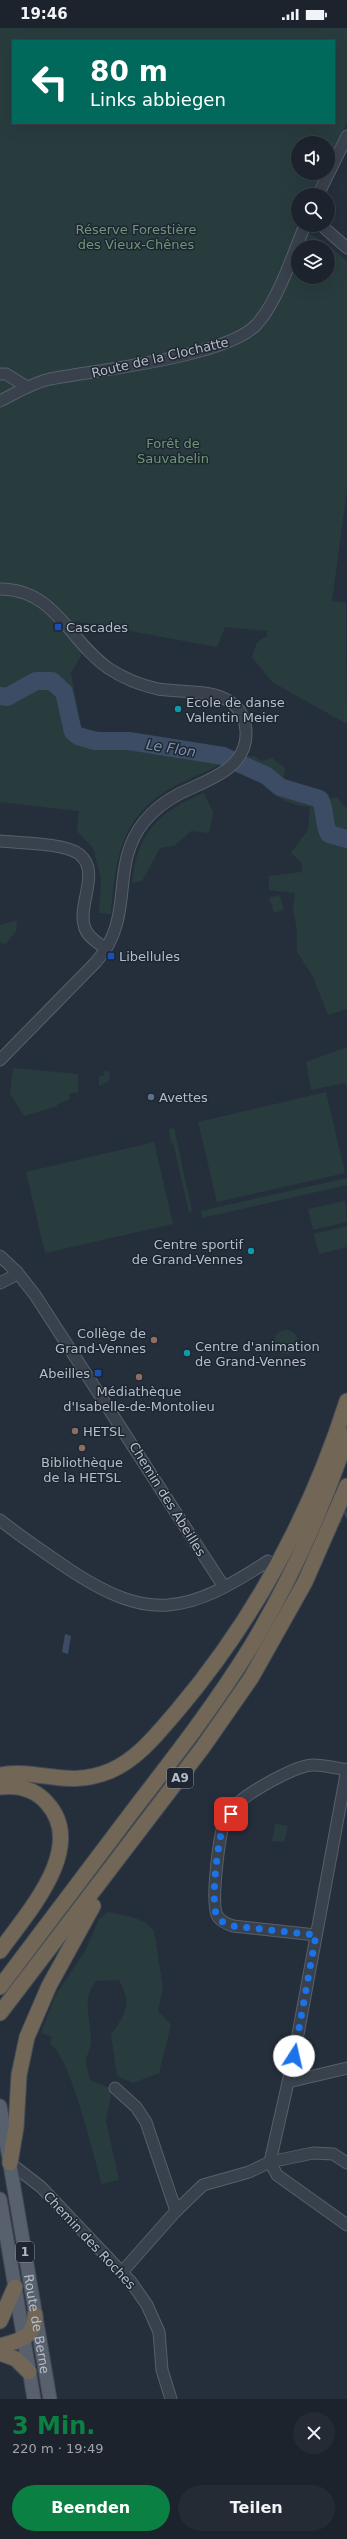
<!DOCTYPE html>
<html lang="de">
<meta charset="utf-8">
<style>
:root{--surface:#1c232d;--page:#252b35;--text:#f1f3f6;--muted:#a0a4aa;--line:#3a4049;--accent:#0b8043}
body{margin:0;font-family:"DejaVu Sans",sans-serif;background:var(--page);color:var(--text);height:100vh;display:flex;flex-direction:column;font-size:15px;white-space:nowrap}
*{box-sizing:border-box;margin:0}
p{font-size:13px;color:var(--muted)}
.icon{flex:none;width:22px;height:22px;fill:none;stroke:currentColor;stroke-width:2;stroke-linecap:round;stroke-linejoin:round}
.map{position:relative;height:2371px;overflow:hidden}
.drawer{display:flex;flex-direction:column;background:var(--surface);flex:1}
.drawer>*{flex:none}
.guide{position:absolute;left:12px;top:12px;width:323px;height:84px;border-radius:0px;box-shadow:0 4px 16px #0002,0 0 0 1px var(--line);background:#00695c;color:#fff;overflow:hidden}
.fabs{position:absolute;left:291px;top:108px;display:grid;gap:8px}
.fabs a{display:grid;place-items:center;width:44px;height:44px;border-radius:50%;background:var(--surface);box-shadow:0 4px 16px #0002,0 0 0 1px var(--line);font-size:20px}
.pin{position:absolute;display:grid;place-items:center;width:34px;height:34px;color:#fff;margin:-17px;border-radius:8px;box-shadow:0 2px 6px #0006}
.me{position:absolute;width:44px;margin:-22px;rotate:10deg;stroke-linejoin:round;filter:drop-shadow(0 0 3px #0008)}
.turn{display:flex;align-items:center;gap:14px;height:84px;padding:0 12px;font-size:18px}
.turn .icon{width:52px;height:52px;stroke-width:2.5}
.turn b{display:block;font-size:28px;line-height:34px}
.round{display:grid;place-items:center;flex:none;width:42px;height:42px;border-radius:21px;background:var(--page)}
.overview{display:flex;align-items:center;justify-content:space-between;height:68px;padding:0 12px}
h1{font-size:24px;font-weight:700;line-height:30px;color:var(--accent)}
.button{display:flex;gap:8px;margin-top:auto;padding:8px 12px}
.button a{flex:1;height:46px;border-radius:24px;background:var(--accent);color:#fff;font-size:16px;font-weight:700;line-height:46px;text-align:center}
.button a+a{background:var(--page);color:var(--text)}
.status{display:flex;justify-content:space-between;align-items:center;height:28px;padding:0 20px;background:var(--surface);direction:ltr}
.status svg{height:11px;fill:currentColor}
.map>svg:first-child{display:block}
.green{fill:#283c3e;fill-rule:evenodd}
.water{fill:#3b4c64}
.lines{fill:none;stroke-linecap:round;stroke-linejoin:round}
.river{stroke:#3b4c64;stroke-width:18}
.minor-tunnel{stroke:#3a4451;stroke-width:11;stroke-dasharray:11 5.5;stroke-linecap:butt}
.minor-casing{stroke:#575f6a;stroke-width:13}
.major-casing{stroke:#424a55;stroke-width:15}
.highway-casing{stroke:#444c57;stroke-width:17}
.minor{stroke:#39414c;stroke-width:11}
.major{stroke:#57606c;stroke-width:13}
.highway{stroke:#726756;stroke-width:15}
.route{stroke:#1a73e8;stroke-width:7;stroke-dasharray:0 12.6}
.transit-dot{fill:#1a4fb4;stroke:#1e2631;stroke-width:1.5}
.culture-dot{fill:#0f9aa8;stroke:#1e2631;stroke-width:1.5}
.service-dot{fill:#5c6f8a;stroke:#1e2631;stroke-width:1.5}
.education-dot{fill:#8d6e63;stroke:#1e2631;stroke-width:1.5}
.labels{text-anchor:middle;stroke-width:3;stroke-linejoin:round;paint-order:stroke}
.shield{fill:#1e2631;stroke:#878f9a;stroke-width:1}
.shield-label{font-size:12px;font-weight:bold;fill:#b4bcc7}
.park-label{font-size:13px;fill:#6d9776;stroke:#1e2631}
.street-label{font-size:13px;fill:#b4bcc7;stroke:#1e2631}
.poi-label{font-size:13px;fill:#b4bcc7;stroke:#1e2631;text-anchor:start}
.water-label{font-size:14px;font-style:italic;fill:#7d92ad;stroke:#1e2631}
</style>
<div class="status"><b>19:46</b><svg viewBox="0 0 49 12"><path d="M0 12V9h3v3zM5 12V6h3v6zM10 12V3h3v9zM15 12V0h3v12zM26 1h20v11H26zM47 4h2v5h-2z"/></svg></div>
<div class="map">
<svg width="347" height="2371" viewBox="0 0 347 2371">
<rect width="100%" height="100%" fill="#252f3c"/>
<g class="green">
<path d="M0,0H347V95L328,132V115H298V145H321L310,167H298V191L295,198L323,213L347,233V461L332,573L346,575L347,696L272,654L252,629L257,614L267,608V603L225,599L217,619L75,593L81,628L71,645L81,700L190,721L218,722L228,726L229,730C212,743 191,749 173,759C119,789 116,831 111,886L99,885L101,851L93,820L77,803L79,783L0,774ZM13,13H334V95H13ZM298,219H328V249H298Z"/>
<path d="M248,728H254L262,733L272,730L285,740L284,750L290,758L327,766L329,771L337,769L347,781V981L328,987L313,949L297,924V902L293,881L295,865L269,862V848L302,844V835L291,825L308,802L310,779C287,777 265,765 253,744L254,740L246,734Z"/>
<path d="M204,765L213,784L209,805L191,803L174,818L160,820L142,853L132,855C137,805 158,784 204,765Z"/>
<path d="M279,867L284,881L274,885L269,870Z"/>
<path d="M17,892L16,903L6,916L0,915V897Z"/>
<path d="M347,1019V1058L344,1055L311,1062L306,1034Z"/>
<path d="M13,1040L78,1046V1064L69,1066L70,1071L57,1076V1078L24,1088L10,1065Z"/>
<path d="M104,1043L110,1044L109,1053L99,1058V1048H104Z"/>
<path d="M326,1064L345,1145L217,1174L198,1094Z"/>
<path d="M174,1100L192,1183L189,1184L173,1115H171L169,1101Z"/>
<path d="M154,1114L173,1196L45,1225L26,1144Z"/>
<path d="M347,1150V1157L202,1190L201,1183Z"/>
<path d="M345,1173L347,1194L313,1202L308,1181Z"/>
<path d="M347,1198V1219L319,1226L314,1206Z"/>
<circle cx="286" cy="1314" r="12"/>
<path d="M275,1796L288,1798L284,1814L272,1813Z"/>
<path d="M108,1884L132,1889L145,1894L154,1903L163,1959L158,1983L171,1997L159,2045L133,2055L117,2048L111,2007C125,1986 133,1977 119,1952L96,1953C81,1971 91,1991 91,2012C91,2020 88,2024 86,2031C85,2037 89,2046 90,2052L112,2061L106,2093L119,2152L102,2156C94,2130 70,2026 50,2016L52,2009L41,2005L55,1968L85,1923L99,1891Z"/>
</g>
<path class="water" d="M65,1606L71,1608L68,1626L62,1624Z"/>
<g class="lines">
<path class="river" d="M0,668L7,669L36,653H52L64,664L73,704L78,708L95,713H129L223,728L267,748L280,759L320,771C326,783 323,795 329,806L347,811"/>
<path class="minor-tunnel" d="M330,1495L347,1484"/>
<defs>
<g id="minor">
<path d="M318,167L347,108"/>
<path d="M321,197L347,220"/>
<path d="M0,346H6L27,359"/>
<path d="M0,373C16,365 32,355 50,351C96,342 226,329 256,297C277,275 293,226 305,197"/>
<path d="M0,561C55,561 69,613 108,640C123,650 140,657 158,661C189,666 243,657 246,703C248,742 206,752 179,766C165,773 153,783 144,794C108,839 137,888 96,934L0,1032"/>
<path d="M0,813C19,815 65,815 79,826C101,843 78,875 84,897C86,908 97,914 106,921"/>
<path d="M0,1228L17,1244L35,1267L224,1559"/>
<path d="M0,1255L12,1249L17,1244"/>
<path d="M0,1492C21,1509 44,1524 67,1540C149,1595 187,1586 268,1533"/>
<path d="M347,1741L294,2028L270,2134L277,2147L347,2197"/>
<path d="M316,1907L233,1898C227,1896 222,1894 218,1889C210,1878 219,1813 223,1798C225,1791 233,1781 238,1775C250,1764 297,1736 314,1737C324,1737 336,1740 347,1742"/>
<path d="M288,2054L347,2040"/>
<path d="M115,2060L136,2079L146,2094L176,2183"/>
<path d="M10,2135L41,2159L131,2254L147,2277L159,2304L162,2342L171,2371"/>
<path d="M122,2244L176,2183L203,2157L249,2144L270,2134L313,2125L333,2126L347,2135"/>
</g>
<g id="major">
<path id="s1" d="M0,2078L50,2371"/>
<path d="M0,2171L34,2371"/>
</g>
<g id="highway">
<path d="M0,1747C40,1740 66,1761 110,1743C138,1731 158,1705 177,1683C254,1592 311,1486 347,1373"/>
<path d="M0,1759C18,1757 35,1761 47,1775C88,1820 26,1886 0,1923"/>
<path d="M0,1959C45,1899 90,1840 135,1780C176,1727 217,1674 252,1617C291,1551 323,1481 347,1408"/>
<path d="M0,1985L203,1719L251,1650L305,1554L347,1458"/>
<path d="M10,2135L16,2099L19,2047L27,2009L49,1958L93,1878"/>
<path d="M0,2293L15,2259"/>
<path d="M0,2318C19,2313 35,2310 35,2287"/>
<path d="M0,2325L16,2331L29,2344"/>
</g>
</defs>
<use href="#minor" class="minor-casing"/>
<use href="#major" class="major-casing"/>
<use href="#highway" class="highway-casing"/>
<use href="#minor" class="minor"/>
<use href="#major" class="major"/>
<use href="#highway" class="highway"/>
</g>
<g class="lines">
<path class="route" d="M231,1786C228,1789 225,1793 224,1796C218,1810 210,1876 217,1888C221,1894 226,1896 233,1898L316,1907L294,2028"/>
</g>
<g class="transit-dot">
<rect x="54" y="595" width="8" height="8" rx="2"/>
<rect x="107" y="924" width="8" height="8" rx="2"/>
<rect x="94" y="1341" width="8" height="8" rx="2"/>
</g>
<g class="culture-dot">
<circle cx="178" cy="681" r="4"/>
<circle cx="251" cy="1223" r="4"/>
<circle cx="187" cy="1325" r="4"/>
</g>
<circle class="service-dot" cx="151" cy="1069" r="4"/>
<g class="education-dot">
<circle cx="154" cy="1312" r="4"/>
<circle cx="139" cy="1349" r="4"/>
<circle cx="75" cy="1403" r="4"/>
<circle cx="82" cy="1420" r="4"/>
</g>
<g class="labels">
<g class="shield">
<rect x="167" y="1740" width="26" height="20" rx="3"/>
<rect x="16" y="2214" width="18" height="20" rx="3"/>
</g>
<g class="shield-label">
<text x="180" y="1754">A9</text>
<text x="25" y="2228">1</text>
</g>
<g class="park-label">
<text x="136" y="206">Réserve Forestière<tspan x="136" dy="15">des Vieux-Chênes</tspan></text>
<text x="173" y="420">Forêt de<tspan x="173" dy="15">Sauvabelin</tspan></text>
</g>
<g class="street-label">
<text transform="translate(160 329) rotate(-13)" y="5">Route de la Clochatte</text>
<text transform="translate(168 1471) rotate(58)" y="5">Chemin des Abeilles</text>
<text transform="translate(90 2212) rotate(47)" y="5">Chemin des Roches</text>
<text dy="5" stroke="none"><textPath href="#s1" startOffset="221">Route de Berne</textPath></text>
</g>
<g class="poi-label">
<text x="66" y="604">Cascades</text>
<text x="186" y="679">Ecole de danse<tspan x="186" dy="15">Valentin Meier</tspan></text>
<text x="119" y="933">Libellules</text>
<text x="159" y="1074">Avettes</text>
<text x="243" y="1221" text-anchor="end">Centre sportif<tspan x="243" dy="15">de Grand-Vennes</tspan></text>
<text x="146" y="1310" text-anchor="end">Collège de<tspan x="146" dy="15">Grand-Vennes</tspan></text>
<text x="195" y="1323">Centre d'animation<tspan x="195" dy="15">de Grand-Vennes</tspan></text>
<text x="90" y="1350" text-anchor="end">Abeilles</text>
<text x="139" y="1368" text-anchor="middle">Médiathèque<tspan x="139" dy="15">d'Isabelle-de-Montolieu</tspan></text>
<text x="83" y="1408">HETSL</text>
<text x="82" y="1439" text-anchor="middle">Bibliothèque<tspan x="82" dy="15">de la HETSL</tspan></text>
</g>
<g class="water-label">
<text transform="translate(171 720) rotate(9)" y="5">Le Flon</text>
</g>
</g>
</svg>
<div class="fabs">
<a><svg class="icon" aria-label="sound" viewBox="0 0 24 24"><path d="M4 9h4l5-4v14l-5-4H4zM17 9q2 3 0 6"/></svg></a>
<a><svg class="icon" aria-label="search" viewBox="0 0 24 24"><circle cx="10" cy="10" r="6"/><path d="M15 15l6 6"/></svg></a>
<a><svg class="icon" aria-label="layers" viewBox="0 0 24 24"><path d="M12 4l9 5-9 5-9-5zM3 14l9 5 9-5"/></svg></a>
</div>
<div class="pin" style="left:231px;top:1786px;background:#d93025"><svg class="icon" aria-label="arrive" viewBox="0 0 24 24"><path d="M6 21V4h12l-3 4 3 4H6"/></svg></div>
<svg class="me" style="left:294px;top:2028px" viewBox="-20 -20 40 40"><circle r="19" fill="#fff"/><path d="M0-13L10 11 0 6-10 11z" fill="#1a73e8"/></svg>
<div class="guide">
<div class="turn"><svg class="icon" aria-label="left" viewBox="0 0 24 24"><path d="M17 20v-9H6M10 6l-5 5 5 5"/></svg><div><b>80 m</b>Links abbiegen</div></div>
</div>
</div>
<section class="drawer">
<div class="overview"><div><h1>3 Min.</h1><p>220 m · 19:49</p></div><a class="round"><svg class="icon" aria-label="close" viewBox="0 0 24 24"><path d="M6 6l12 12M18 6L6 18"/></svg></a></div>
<div class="button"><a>Beenden</a><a>Teilen</a></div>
</section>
